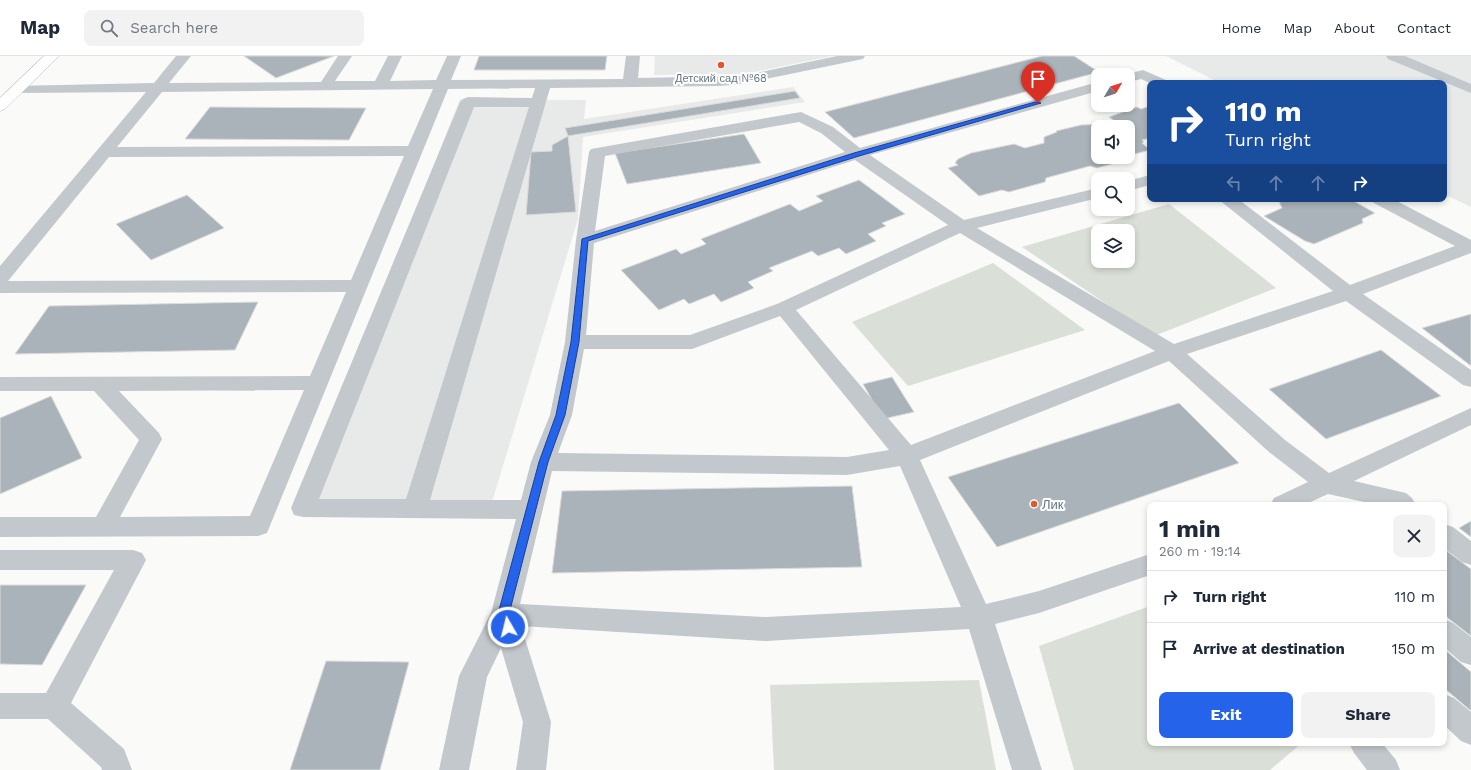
<!DOCTYPE html>
<meta charset="utf-8">
<style>
:root{--surface:#fff;--page:#f2f2f3;--text:#1f2937;--muted:#747a83;--line:#e0e1e3;--accent:#2563eb}
body{margin:0;font-family:"Work Sans",sans-serif;background:var(--page);color:var(--text);height:100vh;display:flex;flex-direction:column;font-size:15px;white-space:nowrap}
*{box-sizing:border-box;margin:0}
p{font-size:13px;color:var(--muted)}
.icon{flex:none;width:22px;height:22px;fill:none;stroke:currentColor;stroke-width:2;stroke-linecap:round;stroke-linejoin:round}
.map{position:relative;flex:1;overflow:hidden}
.panel{position:absolute;left:1147px;top:446px;width:300px;height:244px;display:flex;flex-direction:column;background:var(--surface);border-radius:8px;box-shadow:0 2px 6px #0003}
.panel>*{flex:none}
.guide{position:absolute;left:1147px;top:24px;width:300px;height:122px;border-radius:8px;box-shadow:0 2px 6px #0003;background:#1a4fa0;color:#fff;overflow:hidden}
.needle{width:26px;rotate:51deg}
.fabs{position:absolute;left:1091px;top:12px;display:grid;gap:8px}
.fabs a{display:grid;place-items:center;width:44px;height:44px;border-radius:8px;background:var(--surface);box-shadow:0 2px 6px #0003;font-size:20px}
.pin{position:absolute;display:grid;place-items:center;width:34px;height:34px;color:#fff;margin:-41px -17px;border-radius:50% 50% 50% 0;rotate:-45deg;box-shadow:0 0 4px #0007}
.pin .icon{rotate:45deg}
.me{position:absolute;width:44px;margin:-22px;rotate:352deg;stroke-linejoin:round;filter:drop-shadow(0 0 3px #0008)}
.turn{display:flex;align-items:center;gap:14px;height:84px;padding:0 12px;font-size:18px}
.turn .icon{width:52px;height:52px;stroke-width:2.5}
.turn b{display:block;font-size:28px;line-height:34px}
.lanes{display:flex;align-items:center;height:38px;padding:0 12px;background:#0003;justify-content:center;gap:20px;direction:ltr}
.lanes .off{opacity:.35}
.round{display:grid;place-items:center;flex:none;width:42px;height:42px;border-radius:8px;background:var(--page)}
.summary{display:flex;align-items:center;justify-content:space-between;height:68px;padding:0 12px}
h1{font-size:24px;font-weight:700;line-height:30px}
.action{display:flex;gap:8px;margin-top:auto;padding:8px 12px}
.action a{flex:1;height:46px;border-radius:8px;background:var(--accent);color:#fff;font-size:16px;font-weight:700;line-height:46px;text-align:center}
.action a+a{background:var(--page);color:var(--text)}
ul{padding:0;list-style:none}
li{display:flex;align-items:center;gap:12px;height:52px;padding:0 12px;border-top:1px solid var(--line)}
li div{flex:1}
li b{display:block;font-size:15px}
li em{font-style:normal}
header{display:flex;align-items:center;gap:24px;box-sizing:border-box;height:56px;padding:0 20px;background:var(--surface);border-bottom:1px solid var(--line)}
header strong{font-size:19px}
nav{display:flex;gap:22px;margin-inline-start:auto;font-size:14px}
.search{width:280px;height:36px;background:var(--page);display:flex;align-items:center;gap:10px;box-sizing:border-box;padding:0 14px;border-radius:8px;color:var(--muted);font-size:15px}
.map>svg:first-child{display:block}
.built{fill:#e8e9e9}
.green{fill:#dadfd7;fill-rule:evenodd}
.building{fill:#aab3b9;stroke:#dcdcda;fill-rule:evenodd}
.lines{fill:none;stroke-linecap:round;stroke-linejoin:round}
.major-casing{stroke:#b5babe;stroke-width:1}
.minor{fill:#c3c8cc;fill-rule:evenodd}
.major{fill:#fff;fill-rule:evenodd}
.route{fill:#2563eb;stroke:#184099}
.poi-dot{fill:#e4572e;stroke:#fff;stroke-width:1.5}
.labels{text-anchor:middle;stroke-width:4;stroke-linejoin:round;paint-order:stroke}
.far-poi-label{font-size:11px;fill:#657683;stroke:#fff}
.poi-label{font-size:13px;fill:#657683;stroke:#fff;text-anchor:start}
</style>
<header>
<strong>Map</strong>
<div class="search"><svg class="icon" aria-label="search" viewBox="0 0 24 24"><circle cx="10" cy="10" r="6"/><path d="M15 15l6 6"/></svg>Search here</div>
<nav><a>Home</a><a>Map</a><a>About</a><a>Contact</a></nav>
</header>
<div class="map">
<svg width="1471" height="714" viewBox="0 0 1471 714">
<rect width="100%" height="100%" fill="#fafaf8"/>
<g class="built">
<path d="M655,0H832L745,18L654,19Z"/>
<path d="M1166,0H1471V151L1444,138V27H1220Z"/>
<path d="M793,31L805,46L583,81L578,163L488,459L296,458L460,43L586,44L584,63Z"/>
</g>
<g class="green">
<path d="M1169,148L1276,232L1154,280L1022,191ZM1098,175H1128V205H1098Z"/>
<path d="M993,207L1085,274L908,330L852,266Z"/>
<path d="M1150,550V687H1302L1270,714H1074L1039,590Z"/>
<path d="M979,624L996,714H774L770,629Z"/>
</g>
<g class="building">
<path d="M244,0H334L276,22Z"/>
<path d="M479,0H607L605,14H474Z"/>
<path d="M1042,0H1074L1099,16L854,82L825,56Z"/>
<path d="M795,35L800,42L568,80L565,72Z"/>
<path d="M1150,50V82L1142,84L1144,86L1142,87L1150,94L1131,99V103L1097,112L1090,110L1046,122L1045,126L1009,136L1002,134L979,140L948,112L958,109L955,107L958,103L971,97L1014,88L1025,92L1044,87V81L1057,76L1056,75L1081,69L1105,68L1109,71L1119,68L1109,61L1137,51L1141,53ZM1098,71H1128V101H1098Z"/>
<path d="M210,51L366,52L349,84L185,83Z"/>
<path d="M744,78L761,107L627,128L615,97Z"/>
<path d="M568,80L576,156L526,159L531,96L552,95V89Z"/>
<path d="M859,124L905,158L882,167L886,170L868,178L876,185L846,198L839,192L818,200L812,195L769,212L773,215L748,226L754,232L721,246L714,238L689,248L684,243L659,254L621,214L676,193L681,198L706,188L701,183L790,148L799,155L823,145L816,140Z"/>
<path d="M187,139L224,172L151,204L116,168Z"/>
<path d="M1278,143H1350L1375,157L1362,163L1363,167L1314,188L1305,185L1264,160L1282,152Z"/>
<path d="M258,246L235,294L15,298L49,250Z"/>
<path d="M1471,258V310L1422,272Z"/>
<path d="M1381,294L1441,340L1326,383L1269,333Z"/>
<path d="M892,321L914,356L883,363L863,328Z"/>
<path d="M51,340L82,402L0,438V362Z"/>
<path d="M1179,347L1239,407L997,491L948,421Z"/>
<path d="M852,430L862,511L552,517L562,435Z"/>
<path d="M1471,465V481L1459,472Z"/>
<path d="M1444,493L1471,513V580L1444,559Z"/>
<path d="M0,529H86L42,609L0,608Z"/>
<path d="M1444,593L1471,616V655L1444,632Z"/>
<path d="M326,605L409,606L380,714H290Z"/>
</g>
<g class="lines">
<defs>
<path id="major" d="M44,0H59L5,53L0,55V42Z"/>
</defs>
<use href="#major" class="major-casing"/>
<g class="minor">
<path d="M176,0H191L169,27L321,26L338,0H352L335,25H375L388,0H402L390,25L436,24L447,0H461L451,24L623,23L626,0H640L638,22L741,20L837,0H865L863,3L858,4L741,28L719,30L550,32L430,444H521L531,406L550,359L565,286L576,184L589,96L591,93L801,56L833,71L860,92L1098,26V35L870,99L964,164L1098,132V142L977,172L1174,288L1333,235L1218,143H1238L1350,229L1455,190L1374,147L1371,143H1393L1471,184V197L1363,238L1471,314V331L1463,329L1346,245L1187,298L1285,384L1329,417L1471,352V369L1354,425L1406,437L1412,442L1416,449H1378L1328,438L1304,449H1270L1274,442L1308,426L1269,396L1169,305L920,404L986,548L1039,535L1150,498V519L1039,557L995,568L1042,714H1012L969,573L766,585L521,570L551,666L546,714H516L523,666L501,592L487,621L469,714H439L459,620L491,557L516,463L303,461L294,459L291,452L460,46L463,43L468,41L532,42L535,32L448,33L267,477L258,480L0,481V461H96L139,384L94,335H0V321L310,320L346,236L0,237V210L146,36L17,37L12,36L10,33L12,30L154,27ZM433,33L408,90L117,91L162,36ZM474,51H529L406,443H319ZM799,66L821,77L845,96L595,175L605,100ZM404,100L351,224L8,225L109,101ZM855,104L948,169L777,248L690,279H586L594,187ZM960,177L1155,295L911,389L796,254ZM780,260L889,394L847,401L558,397L572,359L584,293H692ZM304,334L250,460L120,461L162,383L159,377L119,335ZM900,410L961,551L766,561L520,548L552,415L847,419Z"/>
<path d="M1386,0H1405L1471,28V37L1388,3Z"/>
<path d="M1143,14L1166,24L1168,27H1150L1141,23L1128,26V19H1123Z"/>
<path d="M1150,119V129L1128,135V125Z"/>
<path d="M1444,468L1453,471L1471,485V509L1462,506L1444,492Z"/>
<path d="M0,494H133L142,497L146,504L71,647L124,693L132,714H102L101,711L48,663H0V637H46L114,514H0Z"/>
<path d="M1444,563L1453,567L1471,581V609L1461,606L1444,591Z"/>
<path d="M1444,638L1454,642L1471,656V689L1461,685L1444,669Z"/>
<path d="M1349,687H1382L1396,704L1400,714H1367L1354,697Z"/>
</g>
<use href="#major" class="major"/>
</g>
<path class="route" d="M1035,46L1041,47L859,100L588,185L579,286L565,359L548,406L509,558L514,571L512,575L508,576L504,575L498,558L539,406L556,359L571,286L582,183L854,97Z"/>
<g class="poi-dot">
<circle cx="721" cy="9" r="4"/>
<circle cx="1034" cy="448" r="4"/>
</g>
<g class="labels">
<g class="far-poi-label">
<text x="721" y="26">Детский сад №68</text>
</g>
<g class="poi-label">
<text x="1042" y="453">Лик</text>
</g>
</g>
</svg>
<div class="fabs">
<a><svg class="needle" viewBox="-14 -14 28 28"><path d="M0-13l5 13h-10z" fill="#e53935"/><path d="M0 13l5-13h-10z" fill="#747a83"/></svg></a>
<a><svg class="icon" aria-label="sound" viewBox="0 0 24 24"><path d="M4 9h4l5-4v14l-5-4H4zM17 9q2 3 0 6"/></svg></a>
<a><svg class="icon" aria-label="search" viewBox="0 0 24 24"><circle cx="10" cy="10" r="6"/><path d="M15 15l6 6"/></svg></a>
<a><svg class="icon" aria-label="layers" viewBox="0 0 24 24"><path d="M12 4l9 5-9 5-9-5zM3 14l9 5 9-5"/></svg></a>
</div>
<div class="pin" style="left:1038px;top:47px;background:#d93025"><svg class="icon" aria-label="arrive" viewBox="0 0 24 24"><path d="M6 21V4h12l-3 4 3 4H6"/></svg></div>
<svg class="me" style="left:508px;top:571px" viewBox="-20 -20 40 40"><circle r="17" fill="#2563eb" stroke="#fff" stroke-width="3"/><path d="M0-11L8 9 0 5-8 9z" fill="#fff"/></svg>
<div class="guide">
<div class="turn"><svg class="icon" aria-label="right" viewBox="0 0 24 24"><path d="M7 20v-9h11M14 6l5 5-5 5"/></svg><div><b>110 m</b>Turn right</div></div>
<div class="lanes"><svg class="icon off" aria-label="left" viewBox="0 0 24 24"><path d="M17 20v-9H6M10 6l-5 5 5 5"/></svg><svg class="icon off" aria-label="ahead" viewBox="0 0 24 24"><path d="M12 20V5M6 11l6-6 6 6"/></svg><svg class="icon off" aria-label="ahead" viewBox="0 0 24 24"><path d="M12 20V5M6 11l6-6 6 6"/></svg><svg class="icon" aria-label="right" viewBox="0 0 24 24"><path d="M7 20v-9h11M14 6l5 5-5 5"/></svg></div>
</div>
<section class="panel">
<div class="summary"><div><h1>1 min</h1><p>260 m · 19:14</p></div><a class="round"><svg class="icon" aria-label="close" viewBox="0 0 24 24"><path d="M6 6l12 12M18 6L6 18"/></svg></a></div>
<ul>
<li><svg class="icon" aria-label="right" viewBox="0 0 24 24"><path d="M7 20v-9h11M14 6l5 5-5 5"/></svg><div><b>Turn right</b></div><em>110 m</em></li>
<li><svg class="icon" aria-label="arrive" viewBox="0 0 24 24"><path d="M6 21V4h12l-3 4 3 4H6"/></svg><div><b>Arrive at destination</b></div><em>150 m</em></li>
</ul>
<div class="action"><a>Exit</a><a>Share</a></div>
</section>
</div>
